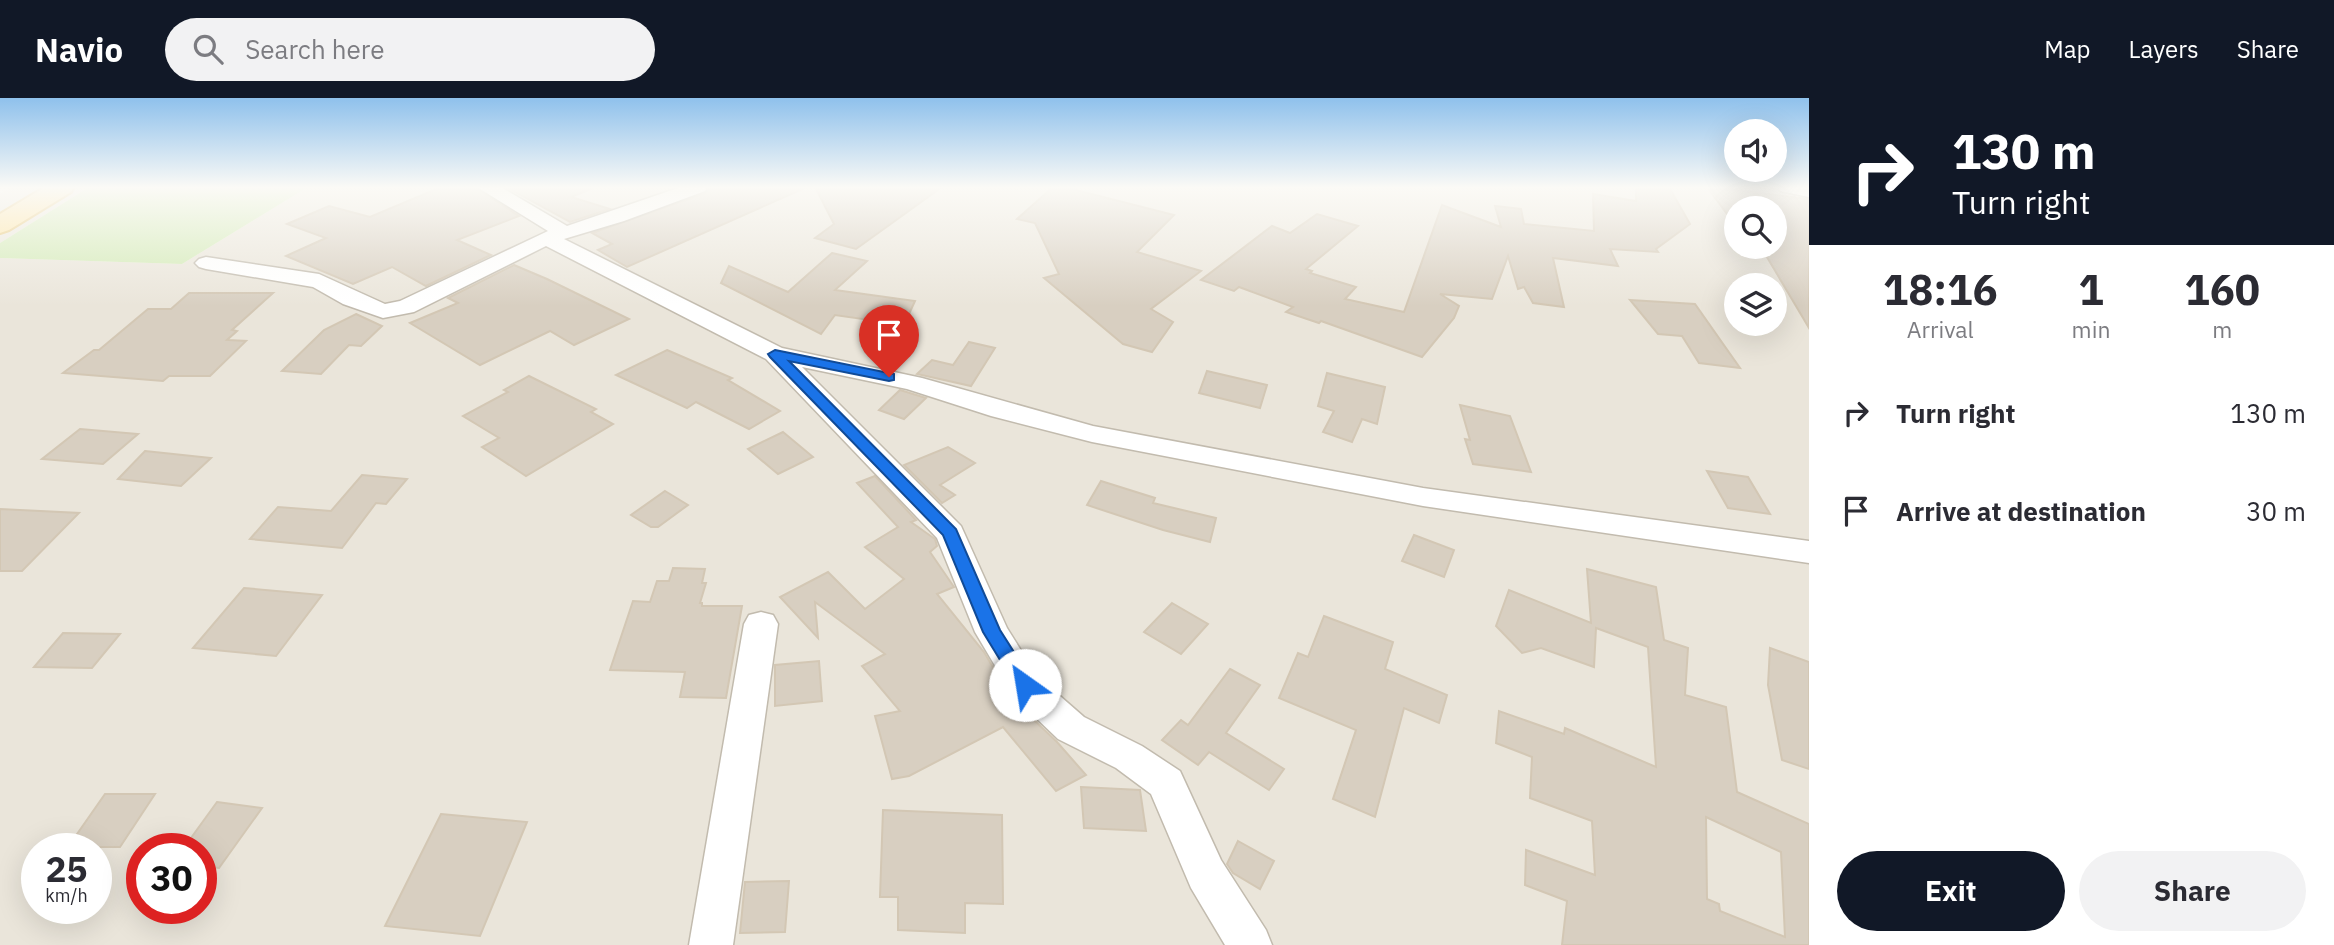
<!DOCTYPE html>
<style>
:root{--surface:#fff;--page:#f2f2f3;--text:#2b2b33;--muted:#7c7c81;--accent:#111827}
body{margin:0;font-family:"IBM Plex Sans",sans-serif;background:var(--page);color:var(--text);height:100vh;display:flex;flex-direction:column;font-size:26px;white-space:nowrap}
*{box-sizing:border-box;margin:0}
p{font-size:23px;color:var(--muted)}
.icon{flex:none;width:38px;height:38px;fill:none;stroke:currentColor;stroke-width:2;stroke-linecap:round;stroke-linejoin:round}
.map{position:relative;flex:1;overflow:hidden}
.drawer{display:flex;flex-direction:column;background:var(--surface);width:525px}
.drawer>*{flex:none}
.guide{background:#111827;color:#fff;overflow:hidden}
.controls{position:absolute;left:1724px;top:21px;display:grid;gap:14px}
.controls a{display:grid;place-items:center;width:63px;height:63px;border-radius:50%;background:var(--surface);box-shadow:0 7px 28px #0002;font-size:35px}
.speed{position:absolute;left:21px;top:735px;display:flex;gap:14px;font-size:35px;font-weight:700;text-align:center}
.speed>*{display:grid;place-content:center;width:91px;height:91px;border-radius:50%;background:var(--surface);box-shadow:0 7px 28px #0002;line-height:1}
.speed small{font-size:18px;font-weight:400}
.speed .limit{border:10px solid #d22;background:#fff;color:#111}
.pin{position:absolute;display:grid;place-items:center;width:60px;height:60px;color:#fff;margin:-72px -30px;border-radius:50% 50% 50% 0;rotate:-45deg;box-shadow:0 0 7px #0007}
.pin .icon{rotate:45deg}
.me{position:absolute;width:77px;margin:-38px;rotate:328deg;stroke-linejoin:round;filter:drop-shadow(0 0 5px #0008)}
.turn{display:flex;align-items:center;gap:24px;height:147px;padding:0 28px;font-size:32px}
.turn .icon{width:91px;height:91px;stroke-width:2.5}
.turn b{display:block;font-size:49px;line-height:60px}
.eta{display:flex;justify-content:space-evenly;align-items:center;height:119px;text-align:center}
.eta b{font-size:42px;font-weight:700;line-height:49px}
.button{display:flex;gap:14px;margin-top:auto;padding:14px 28px}
.button a{flex:1;height:80px;border-radius:42px;background:var(--accent);color:#fff;font-size:28px;font-weight:700;line-height:80px;text-align:center}
.button a+a{background:var(--page);color:var(--text)}
ul{padding:0;list-style:none}
li{display:flex;align-items:center;gap:21px;height:98px;padding:0 28px}
li div{flex:1}
li b{display:block;font-size:26px}
li em{font-style:normal}
header{display:flex;align-items:center;gap:42px;box-sizing:border-box;height:98px;padding:0 35px;background:var(--accent);color:#fff}
header strong{font-size:33px}
nav{display:flex;gap:38px;margin-inline-start:auto;font-size:24px}
.search{width:490px;height:63px;background:var(--page);display:flex;align-items:center;gap:18px;box-sizing:border-box;padding:0 24px;border-radius:38px;color:var(--muted);font-size:26px}
main{display:flex;flex:1;min-height:0}
.map>svg:first-child{display:block}
.residential{fill:#eae5da;fill-rule:evenodd}
.green{fill:#d2eab5}
.building{fill:#d8cfc1;stroke:#d3c7b4;stroke-width:2;fill-rule:evenodd}
.lines{fill:none;stroke-linecap:round;stroke-linejoin:round}
.minor-casing{stroke:#c2bbae;stroke-width:3}
.primary-casing{stroke:#e6c16a;stroke-width:4}
.minor{fill:#fff;fill-rule:evenodd}
.primary{fill:#ffe39c;fill-rule:evenodd}
.route{fill:#1a73e8;stroke:#114b97;stroke-width:2}
</style>
<header>
<strong>Navio</strong>
<div class="search"><svg class="icon" aria-label="search" viewBox="0 0 24 24"><circle cx="10" cy="10" r="6"/><path d="M15 15l6 6"/></svg>Search here</div>
<nav><a>Map</a><a>Layers</a><a>Share</a></nav>
</header>
<main>
<div class="map">
<svg width="1809" height="847" viewBox="0 0 1809 847">
<rect width="100%" height="100%" fill="#f6f3ec"/>
<g class="residential">
<path d="M11,89H89L0,145V96Z"/>
<path d="M308,89H1809V847H0V160L182,166ZM1736,110H1774V149H1736ZM1736,187H1774V226H1736ZM37,751H96V810H37ZM142,751H201V810H142Z"/>
</g>
<path class="green" d="M89,89H308L182,166L0,160V145Z"/>
<g class="building">
<path d="M441,89H475L519,118L457,142L491,157L426,188L392,169L353,186L286,158L326,140L287,126L329,108L370,119Z"/>
<path d="M506,89H590L591,91L571,99L610,111L570,124Z"/>
<path d="M711,89H807L627,169L598,152L612,146L592,135L706,95Z"/>
<path d="M815,89H942L856,151L815,140L834,126Z"/>
<path d="M1053,89H1064L1174,117L1137,154L1201,173L1151,211L1173,224L1152,254L1123,246L1044,180L1059,176L1035,125L1017,121Z"/>
<path d="M1636,89H1669L1690,126L1656,151L1658,154L1610,151L1618,168L1553,160L1564,209L1533,205L1524,189L1518,191L1508,158L1492,201L1440,196L1459,208L1454,220L1422,259L1321,223L1319,225L1286,214L1293,209L1239,189L1234,193L1201,182L1272,128L1290,135L1317,116L1358,128L1306,171L1312,173L1310,175L1356,189L1345,201L1404,214L1442,107L1501,129L1495,108L1521,111L1524,126L1594,133L1593,96L1636,103Z"/>
<path d="M1707,89L1809,101V230L1761,149H1774V110H1736V128Z"/>
<path d="M832,155L867,163L835,192L915,203L904,227L835,217L821,236L721,185L729,168L788,194Z"/>
<path d="M514,167L547,181L629,221L574,247L550,233L480,267L410,225L458,205L448,200Z"/>
<path d="M189,195H273L232,232L237,233L227,242L246,243L210,278H169L163,283L63,275L94,252H99L148,211H171Z"/>
<path d="M1630,202L1695,206L1740,270L1699,265L1682,238L1658,236Z"/>
<path d="M356,216L382,228L361,248L349,247L321,276L282,273L324,232Z"/>
<path d="M969,244L995,250L971,288L917,276L932,262L953,267Z"/>
<path d="M667,252L732,280L728,282L780,313L749,331L696,304L687,310L616,277Z"/>
<path d="M1207,273L1267,287L1260,310L1199,295Z"/>
<path d="M1327,275L1385,289L1377,326L1362,321L1352,344L1323,334L1334,313L1318,308Z"/>
<path d="M529,278L596,311L591,314L613,326L526,378L482,349L499,340L463,318L508,294L504,292Z"/>
<path d="M900,292L926,300L904,321L879,312Z"/>
<path d="M1460,307L1510,318L1531,374L1473,366L1465,341L1470,342Z"/>
<path d="M80,331L138,336L103,366L42,361Z"/>
<path d="M783,334L813,359L778,376L748,351Z"/>
<path d="M948,349L975,365L940,387L955,397L942,405L904,367Z"/>
<path d="M145,353L211,360L181,388L118,381Z"/>
<path d="M1707,373L1748,379L1770,416L1728,410Z"/>
<path d="M362,377L407,381L386,406L376,405L342,450L250,441L278,409L331,413Z"/>
<path d="M875,378L916,422L911,424L935,441L937,448L930,454L954,489L937,496L984,554L1011,600L1057,644L1086,677L1056,693L1003,629L909,678L892,681L875,618L900,613L862,568L885,556L815,504L818,540L780,499L828,474L865,511L904,481L865,449L898,429L857,385Z"/>
<path d="M1101,383L1155,400L1153,405L1216,420L1210,444L1163,432L1087,407Z"/>
<path d="M665,393L688,407L658,429H651L631,417Z"/>
<path d="M0,411L79,415L22,473H0Z"/>
<path d="M1414,437L1454,452L1444,479L1402,463Z"/>
<path d="M673,470L705,471L702,485H706L700,505H702V508H742L726,600L680,599L685,574L610,572L633,503L650,504L657,483H669Z"/>
<path d="M1587,471L1656,489L1664,542L1688,550L1685,597L1726,609L1737,694L1809,726V847H1562L1567,803L1525,787L1526,752L1595,777L1592,723L1530,700L1532,659L1496,645L1499,613L1564,636L1565,630L1656,669L1648,549L1596,530L1594,569L1541,550L1522,555L1496,528L1509,492L1591,525ZM1706,719L1781,754L1785,839L1720,813L1719,806L1707,801Z"/>
<path d="M244,490L322,497L276,558L193,550Z"/>
<path d="M1172,505L1208,526L1181,556L1144,534Z"/>
<path d="M1324,518L1393,544L1385,571L1447,597L1439,625L1404,610L1375,719L1333,701L1356,632L1279,600L1298,555L1308,559Z"/>
<path d="M63,535L120,536L92,570L34,569Z"/>
<path d="M1770,550L1809,564V671L1782,662L1768,587Z"/>
<path d="M819,563L822,603L775,608V567Z"/>
<path d="M1230,571L1260,587L1226,635L1284,671L1269,692L1209,654L1198,667L1162,642L1181,622L1188,627Z"/>
<path d="M1081,689L1140,692L1146,733L1084,730Z"/>
<path d="M105,696H155L120,749H68Z"/>
<path d="M217,704L262,710L219,770L201,768V751H183Z"/>
<path d="M883,712L1002,717L1003,806L965,805V835L898,832V799H880Z"/>
<path d="M441,716L527,724L480,838L385,828Z"/>
<path d="M1238,743L1274,763L1260,791L1233,775L1227,766Z"/>
<path d="M789,783L785,834L740,835L745,784Z"/>
</g>
<g class="lines">
<defs>
<g id="minor">
<path d="M477,89H501L567,128L681,89H707L705,93L624,123L564,141L782,250L922,280L1093,328L1423,390L1809,443V465L1423,408L1092,344L991,318L907,291L802,269L961,428L1007,530L1037,578L1084,619L1142,648L1180,673L1221,762L1266,832L1272,847H1225L1191,790L1151,696L1116,670L1058,641L1013,598L975,534L937,440L766,261L546,148L414,214L383,220L343,206L313,189L206,171L199,169L195,165L199,161L206,159L319,176L385,206L400,203L548,133Z"/>
<path d="M1778,89H1809V99L1780,93Z"/>
<path d="M761,514L773,517L778,526L733,847H689L744,526L749,517Z"/>
</g>
<path id="primary" d="M45,89H74L71,94L9,132L0,135V116Z"/>
</defs>
<use href="#minor" class="minor-casing"/>
<use href="#primary" class="primary-casing"/>
<use href="#minor" class="minor"/>
<use href="#primary" class="primary"/>
</g>
<linearGradient id="sky" x2="0" y2="1"><stop stop-color="#8fc1ec"/><stop offset="0.43" stop-color="#fbfaf6"/><stop offset="1" stop-color="#fbfaf6" stop-opacity="0"/></linearGradient>
<rect width="1809" height="208" fill="url(#sky)"/>
<path class="route" d="M775,252L894,276V282L889,283L789,263L956,431L1000,532L1035,587L1032,593L1025,595L1019,593L983,534L943,437L770,259L768,256Z"/>
</svg>
<div class="controls">
<a><svg class="icon" aria-label="sound" viewBox="0 0 24 24"><path d="M4 9h4l5-4v14l-5-4H4zM17 9q2 3 0 6"/></svg></a>
<a><svg class="icon" aria-label="search" viewBox="0 0 24 24"><circle cx="10" cy="10" r="6"/><path d="M15 15l6 6"/></svg></a>
<a><svg class="icon" aria-label="layers" viewBox="0 0 24 24"><path d="M12 4l9 5-9 5-9-5zM3 14l9 5 9-5"/></svg></a>
</div>
<div class="speed"><div>25<small>km/h</small></div><div class="limit">30</div></div>
<div class="pin" style="left:889px;top:279px;background:#d93025"><svg class="icon" aria-label="arrive" viewBox="0 0 24 24"><path d="M6 21V4h12l-3 4 3 4H6"/></svg></div>
<svg class="me" style="left:1025px;top:587px" viewBox="-20 -20 40 40"><circle r="19" fill="#fff"/><path d="M0-13L10 11 0 6-10 11z" fill="#1a73e8"/></svg>
</div>
<section class="drawer">
<div class="guide">
<div class="turn"><svg class="icon" aria-label="right" viewBox="0 0 24 24"><path d="M7 20v-9h11M14 6l5 5-5 5"/></svg><div><b>130 m</b>Turn right</div></div>
</div>
<div class="eta">
<div><b>18:16</b><p>Arrival</p></div>
<div><b>1</b><p>min</p></div>
<div><b>160</b><p>m</p></div>
</div>
<ul>
<li><svg class="icon" aria-label="right" viewBox="0 0 24 24"><path d="M7 20v-9h11M14 6l5 5-5 5"/></svg><div><b>Turn right</b></div><em>130 m</em></li>
<li><svg class="icon" aria-label="arrive" viewBox="0 0 24 24"><path d="M6 21V4h12l-3 4 3 4H6"/></svg><div><b>Arrive at destination</b></div><em>30 m</em></li>
</ul>
<div class="button"><a>Exit</a><a>Share</a></div>
</section>
</main>
